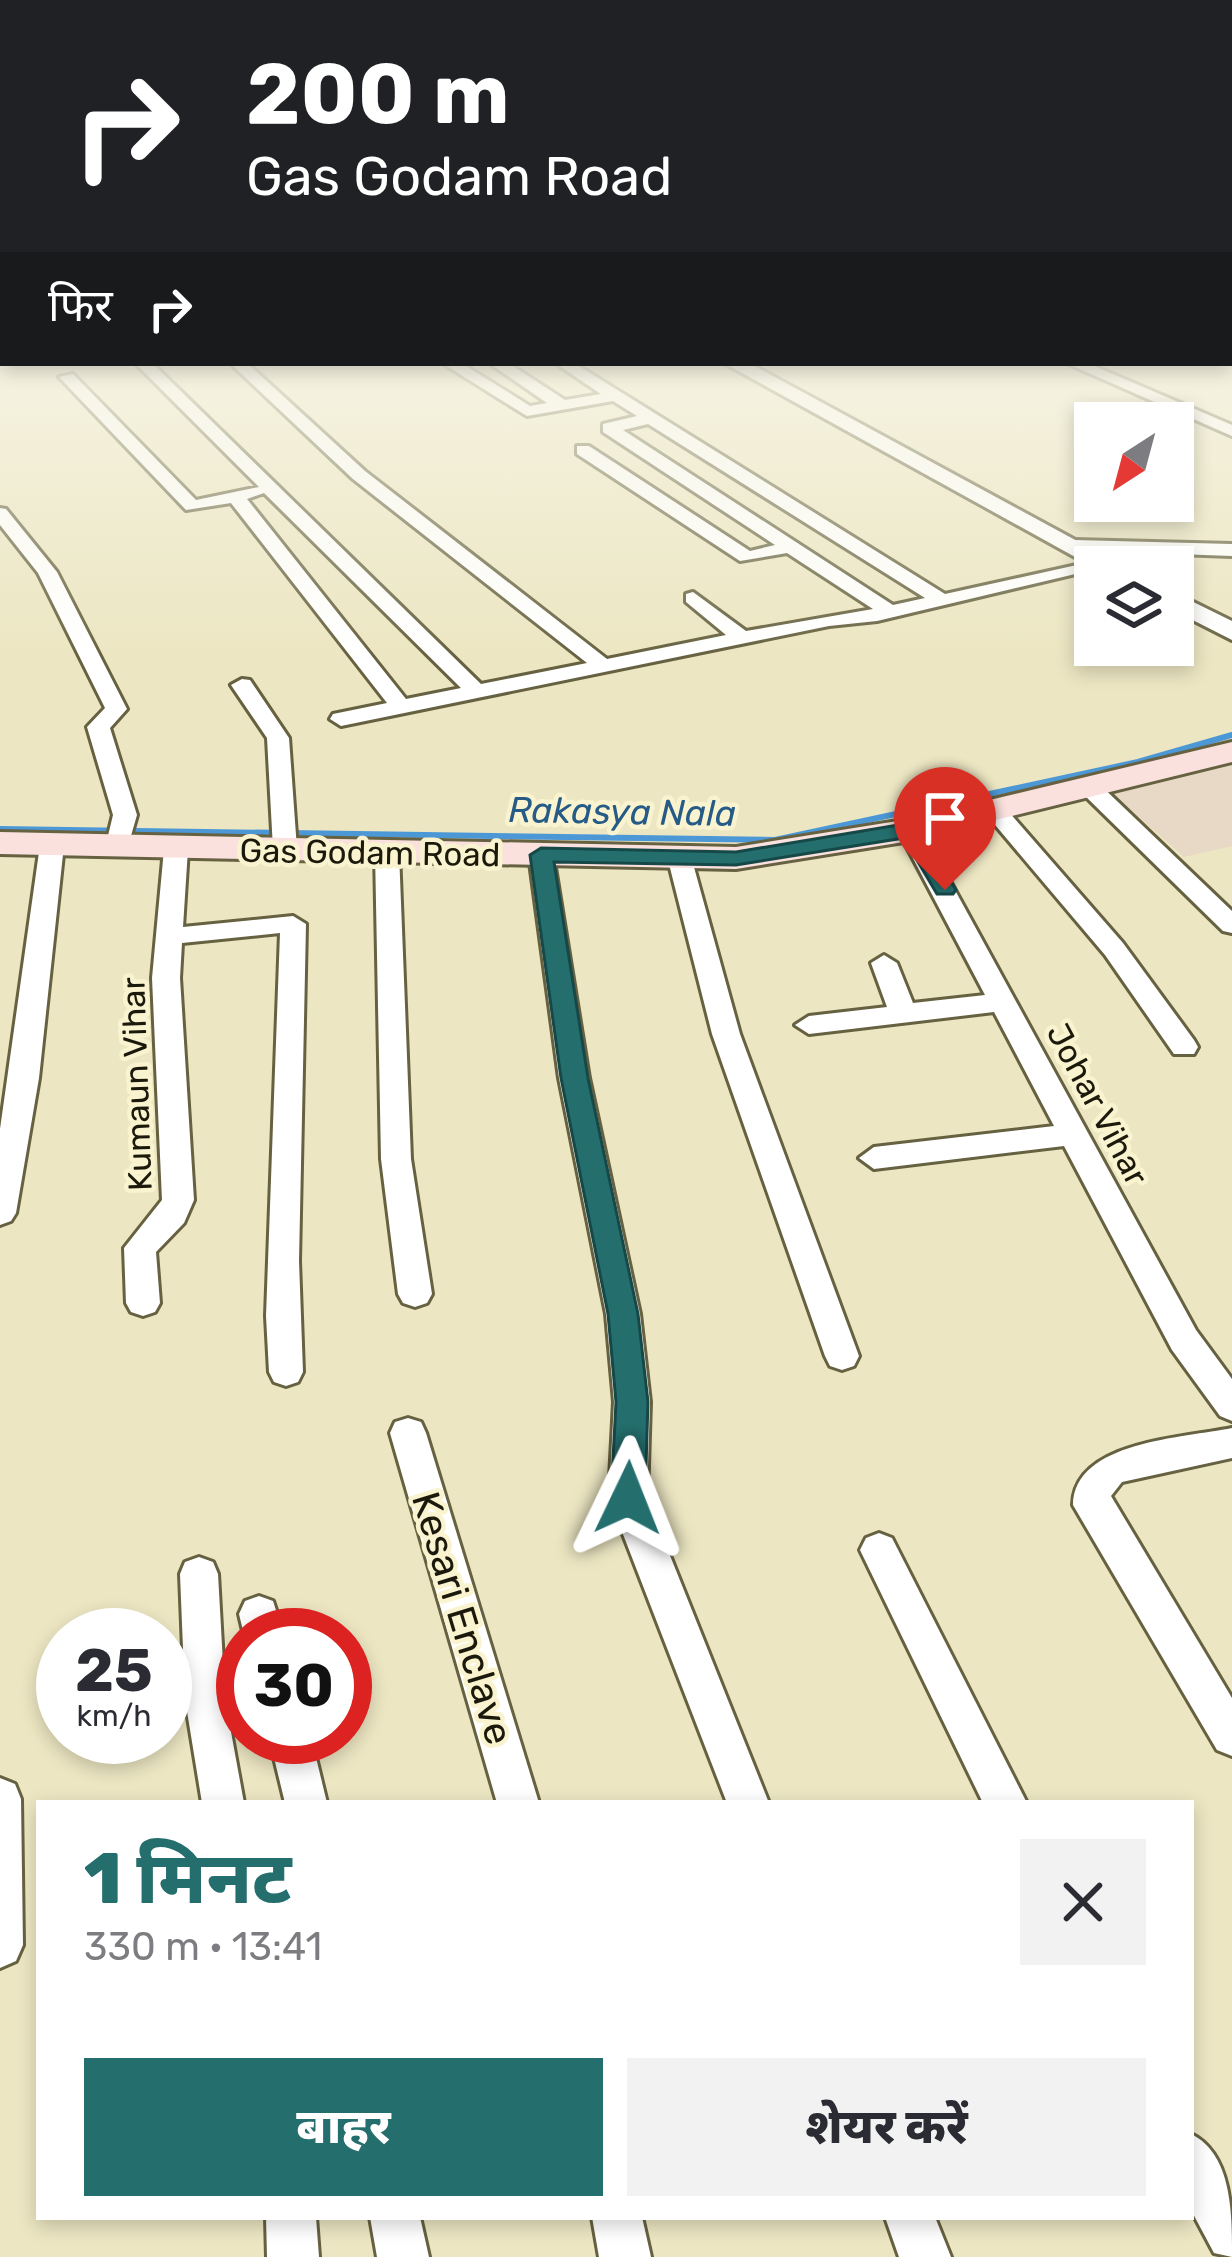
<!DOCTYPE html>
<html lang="hi">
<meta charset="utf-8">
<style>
:root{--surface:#fff;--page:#f2f2f3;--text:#2b2b33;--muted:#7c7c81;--accent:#246f6e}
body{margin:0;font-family:Rubik,"Noto Sans Devanagari",sans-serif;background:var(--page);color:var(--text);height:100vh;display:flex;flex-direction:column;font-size:45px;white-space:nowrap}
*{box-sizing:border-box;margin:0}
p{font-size:39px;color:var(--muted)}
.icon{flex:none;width:66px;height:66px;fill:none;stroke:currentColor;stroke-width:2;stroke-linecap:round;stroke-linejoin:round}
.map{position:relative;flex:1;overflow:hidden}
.sheet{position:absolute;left:36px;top:1800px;width:1158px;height:420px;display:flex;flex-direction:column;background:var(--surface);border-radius:0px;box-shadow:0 6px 18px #0003}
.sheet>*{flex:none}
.hud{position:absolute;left:0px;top:0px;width:1233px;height:366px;box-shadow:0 6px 18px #0003;background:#202124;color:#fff;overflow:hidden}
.needle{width:78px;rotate:216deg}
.tools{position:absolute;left:1074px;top:402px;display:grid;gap:24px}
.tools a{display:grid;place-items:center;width:120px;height:120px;border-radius:0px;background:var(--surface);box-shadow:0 6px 18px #0003;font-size:60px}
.speed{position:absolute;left:36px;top:1608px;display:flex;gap:24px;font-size:60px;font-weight:700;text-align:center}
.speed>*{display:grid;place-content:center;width:156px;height:156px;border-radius:50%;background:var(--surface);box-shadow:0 6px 18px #0003;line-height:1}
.speed small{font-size:30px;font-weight:400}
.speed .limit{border:18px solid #d22;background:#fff;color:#111}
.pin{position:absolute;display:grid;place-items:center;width:102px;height:102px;color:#fff;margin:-123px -51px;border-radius:50% 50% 50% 0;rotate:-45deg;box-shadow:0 0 12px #0007}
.pin .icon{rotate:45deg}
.me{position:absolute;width:132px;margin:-66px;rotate:2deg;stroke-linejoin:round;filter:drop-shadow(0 0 9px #0008)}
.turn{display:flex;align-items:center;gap:42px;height:252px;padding:0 48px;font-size:54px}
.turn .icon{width:156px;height:156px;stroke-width:2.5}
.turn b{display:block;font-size:84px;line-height:102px}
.then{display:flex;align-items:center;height:114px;padding:0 48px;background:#0003;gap:24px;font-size:45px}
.round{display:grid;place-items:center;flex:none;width:126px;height:126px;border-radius:0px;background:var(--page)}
.head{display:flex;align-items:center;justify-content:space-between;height:204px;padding:0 48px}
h1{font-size:72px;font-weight:800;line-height:90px;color:var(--accent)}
.action{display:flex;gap:24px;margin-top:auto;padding:24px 48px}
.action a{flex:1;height:138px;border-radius:0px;background:var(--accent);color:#fff;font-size:48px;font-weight:800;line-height:138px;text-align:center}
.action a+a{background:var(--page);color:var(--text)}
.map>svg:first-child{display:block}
.education{fill:#e7d9c6}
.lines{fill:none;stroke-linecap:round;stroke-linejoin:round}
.stream{stroke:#4c98d7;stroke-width:6}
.minor-casing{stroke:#666140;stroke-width:6}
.tertiary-casing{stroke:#666140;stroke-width:6}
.secondary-casing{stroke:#666140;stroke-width:6}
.minor{fill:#fff;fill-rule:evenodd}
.tertiary{fill:#fff;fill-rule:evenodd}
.secondary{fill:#fae1dd;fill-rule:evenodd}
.route{fill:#246f6e;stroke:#174848;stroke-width:3}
.labels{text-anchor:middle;stroke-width:9;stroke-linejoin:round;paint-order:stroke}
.street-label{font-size:33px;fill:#1b190c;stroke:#faf3cf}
.water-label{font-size:36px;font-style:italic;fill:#255b86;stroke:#faf3cf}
.near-street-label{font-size:39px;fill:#1b190c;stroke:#faf3cf}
</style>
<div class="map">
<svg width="1232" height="2257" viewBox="0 0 1232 2257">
<rect width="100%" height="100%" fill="#ece6c2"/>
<path class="education" d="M1232,761V846L1184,857L1110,791Z"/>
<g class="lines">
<path class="stream" d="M0,829L775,840L1138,762L1232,735"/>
<defs>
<g id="minor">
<path d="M135,363H152L481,684L587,663L353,479L230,363H247L365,471L607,659L726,635L686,602V594L693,592L746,631L873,609L787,553L740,561L577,454V446H589L750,551L775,545L603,432V424L637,416L613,401L527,416L442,363H461L530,406L547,403L489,363H508L565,400L601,394L555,363H574L945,594L1095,561L1105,567L877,621L829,626L341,726L330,719L333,714L387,703L231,503L186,510L59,377L73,374L196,500L259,487ZM648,424L925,598L893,605L623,430ZM264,493L461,688L406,699L247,499Z"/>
<path d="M1066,363H1087L1232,425V436Z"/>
<path d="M0,508L6,509L57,572L127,709L110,728L137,815L126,853H108L105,848L113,815L87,727L105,708L38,573L0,525Z"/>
<path d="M1074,540L1232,544V556L1067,550V542Z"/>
<path d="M242,679L250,680L289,738L297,849L294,854H276L273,849L267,738L231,685Z"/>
<path d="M1087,778L1095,780L1232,911V933L1223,931L1079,790V780Z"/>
<path d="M993,801L1001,803L1123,943L1194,1040L1198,1047L1194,1054H1174L1105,955L985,813L981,808Z"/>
<path d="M910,823L922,830L1196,1330L1232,1379V1421L1220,1416L1172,1350L1064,1146L874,1169L859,1158L874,1147L1054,1126L994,1012L809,1034L795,1025L809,1016L887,1007L871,963L884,955L897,963L913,1003L985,995L898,830Z"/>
<path d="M52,838L64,845L39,1078L16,1213L11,1221L0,1225V1129L40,845Z"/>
<path d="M176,842L188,849L183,927L293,916L306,924L299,1261L303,1372L298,1382L286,1386L274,1382L269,1372L266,1316L280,933L182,943L180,978L194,1200L184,1223L156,1252L160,1303L155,1312L143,1316L131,1312L126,1303L124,1248L162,1200L152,978L164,849Z"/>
<path d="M387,845L399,852L411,1159L432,1294L427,1303L415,1307L403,1303L398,1294L381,1159L375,852Z"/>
<path d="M541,848L553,855L589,1078L640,1314L650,1402L647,1498L769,1803H727L609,1498L614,1402L606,1314L559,1078L529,855Z"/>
<path d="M680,853L692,860L740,1034L859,1356L854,1366L842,1370L830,1366L825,1356L712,1034L668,860Z"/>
<path d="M408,1418L421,1422L426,1433L539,1803H497L390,1433L395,1422Z"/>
<path d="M1232,1428V1458L1122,1482L1111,1496L1232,1698V1756L1217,1750L1073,1505C1074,1441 1184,1438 1232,1428Z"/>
<path d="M879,1533L892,1538L1027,1803H983L860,1550L866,1538Z"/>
<path d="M199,1557L213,1562L218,1574L225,1699L244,1803H202L185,1699L180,1574L185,1562Z"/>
<path d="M259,1596L273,1601L284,1635H244L239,1614L245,1601Z"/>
<path d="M269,1737H311L327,1803H285Z"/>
<path d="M0,1778L15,1784L21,1799L23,1945L16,1961L0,1968Z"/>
<path d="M1191,2134C1232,2154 1232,2213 1232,2257L1214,2253L1191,2210Z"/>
<path d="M266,2217H316L319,2257H267Z"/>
<path d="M370,2217H420L429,2257H377Z"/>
<path d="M592,2217H642L651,2257H599Z"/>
<path d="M885,2217H935L951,2257H899Z"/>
</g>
<g id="tertiary">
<path d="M724,363H749L1125,567L1095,568Z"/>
<path d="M1173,592L1232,621V640L1173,610Z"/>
</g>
<path id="secondary" d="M1232,742V762L910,841L736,869L0,854V832L736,847L910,819Z"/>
</defs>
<use href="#minor" class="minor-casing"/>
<use href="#tertiary" class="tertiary-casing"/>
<use href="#secondary" class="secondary-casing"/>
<use href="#minor" class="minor"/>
<use href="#tertiary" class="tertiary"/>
<use href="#secondary" class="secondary"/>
</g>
<linearGradient id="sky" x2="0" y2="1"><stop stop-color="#69a9e1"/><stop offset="0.52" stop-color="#f6f4e4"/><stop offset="1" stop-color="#f6f4e4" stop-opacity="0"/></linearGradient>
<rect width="1232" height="657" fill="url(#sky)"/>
<path class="route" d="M910,823L918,825L956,890L953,894H937L904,838L736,865L554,862L588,1078L638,1314L648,1402L645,1498L640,1509L628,1513L616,1509L611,1498L616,1402L608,1314L561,1078L530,855L541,848L736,852Z"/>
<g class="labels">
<g class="street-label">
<text transform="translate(370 852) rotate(1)" y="12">Gas Godam Road</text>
<text transform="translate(136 1084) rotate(-92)" y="12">Kumaun Vihar</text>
<text transform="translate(1098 1104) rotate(62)" y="12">Johar Vihar</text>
</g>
<g class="water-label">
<text transform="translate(622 811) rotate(1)" y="13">Rakasya Nala</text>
</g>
<g class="near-street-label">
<text transform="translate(463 1618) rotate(73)" y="14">Kesari Enclave</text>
</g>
</g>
</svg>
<div class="tools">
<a><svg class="needle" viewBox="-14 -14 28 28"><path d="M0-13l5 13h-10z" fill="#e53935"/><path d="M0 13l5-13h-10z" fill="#7c7c81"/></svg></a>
<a><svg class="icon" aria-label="layers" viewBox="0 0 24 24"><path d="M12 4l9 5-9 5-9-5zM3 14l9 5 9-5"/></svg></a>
</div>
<div class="speed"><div>25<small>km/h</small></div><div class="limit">30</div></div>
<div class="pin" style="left:945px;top:890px;background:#d93025"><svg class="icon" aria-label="arrive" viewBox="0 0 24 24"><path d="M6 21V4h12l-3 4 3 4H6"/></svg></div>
<svg class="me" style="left:628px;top:1498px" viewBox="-20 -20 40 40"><path d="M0-17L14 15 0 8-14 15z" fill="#246f6e" stroke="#fff" stroke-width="4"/></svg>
<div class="hud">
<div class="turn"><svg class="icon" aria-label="right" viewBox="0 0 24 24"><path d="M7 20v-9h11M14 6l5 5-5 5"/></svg><div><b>200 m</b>Gas Godam Road</div></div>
<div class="then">फिर<svg class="icon" aria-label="right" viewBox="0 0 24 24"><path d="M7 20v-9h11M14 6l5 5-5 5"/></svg></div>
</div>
<section class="sheet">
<div class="head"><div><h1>1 मिनट</h1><p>330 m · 13:41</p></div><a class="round"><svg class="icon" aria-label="close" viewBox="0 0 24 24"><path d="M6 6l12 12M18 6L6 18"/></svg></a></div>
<div class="action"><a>बाहर</a><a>शेयर करें</a></div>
</section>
</div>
